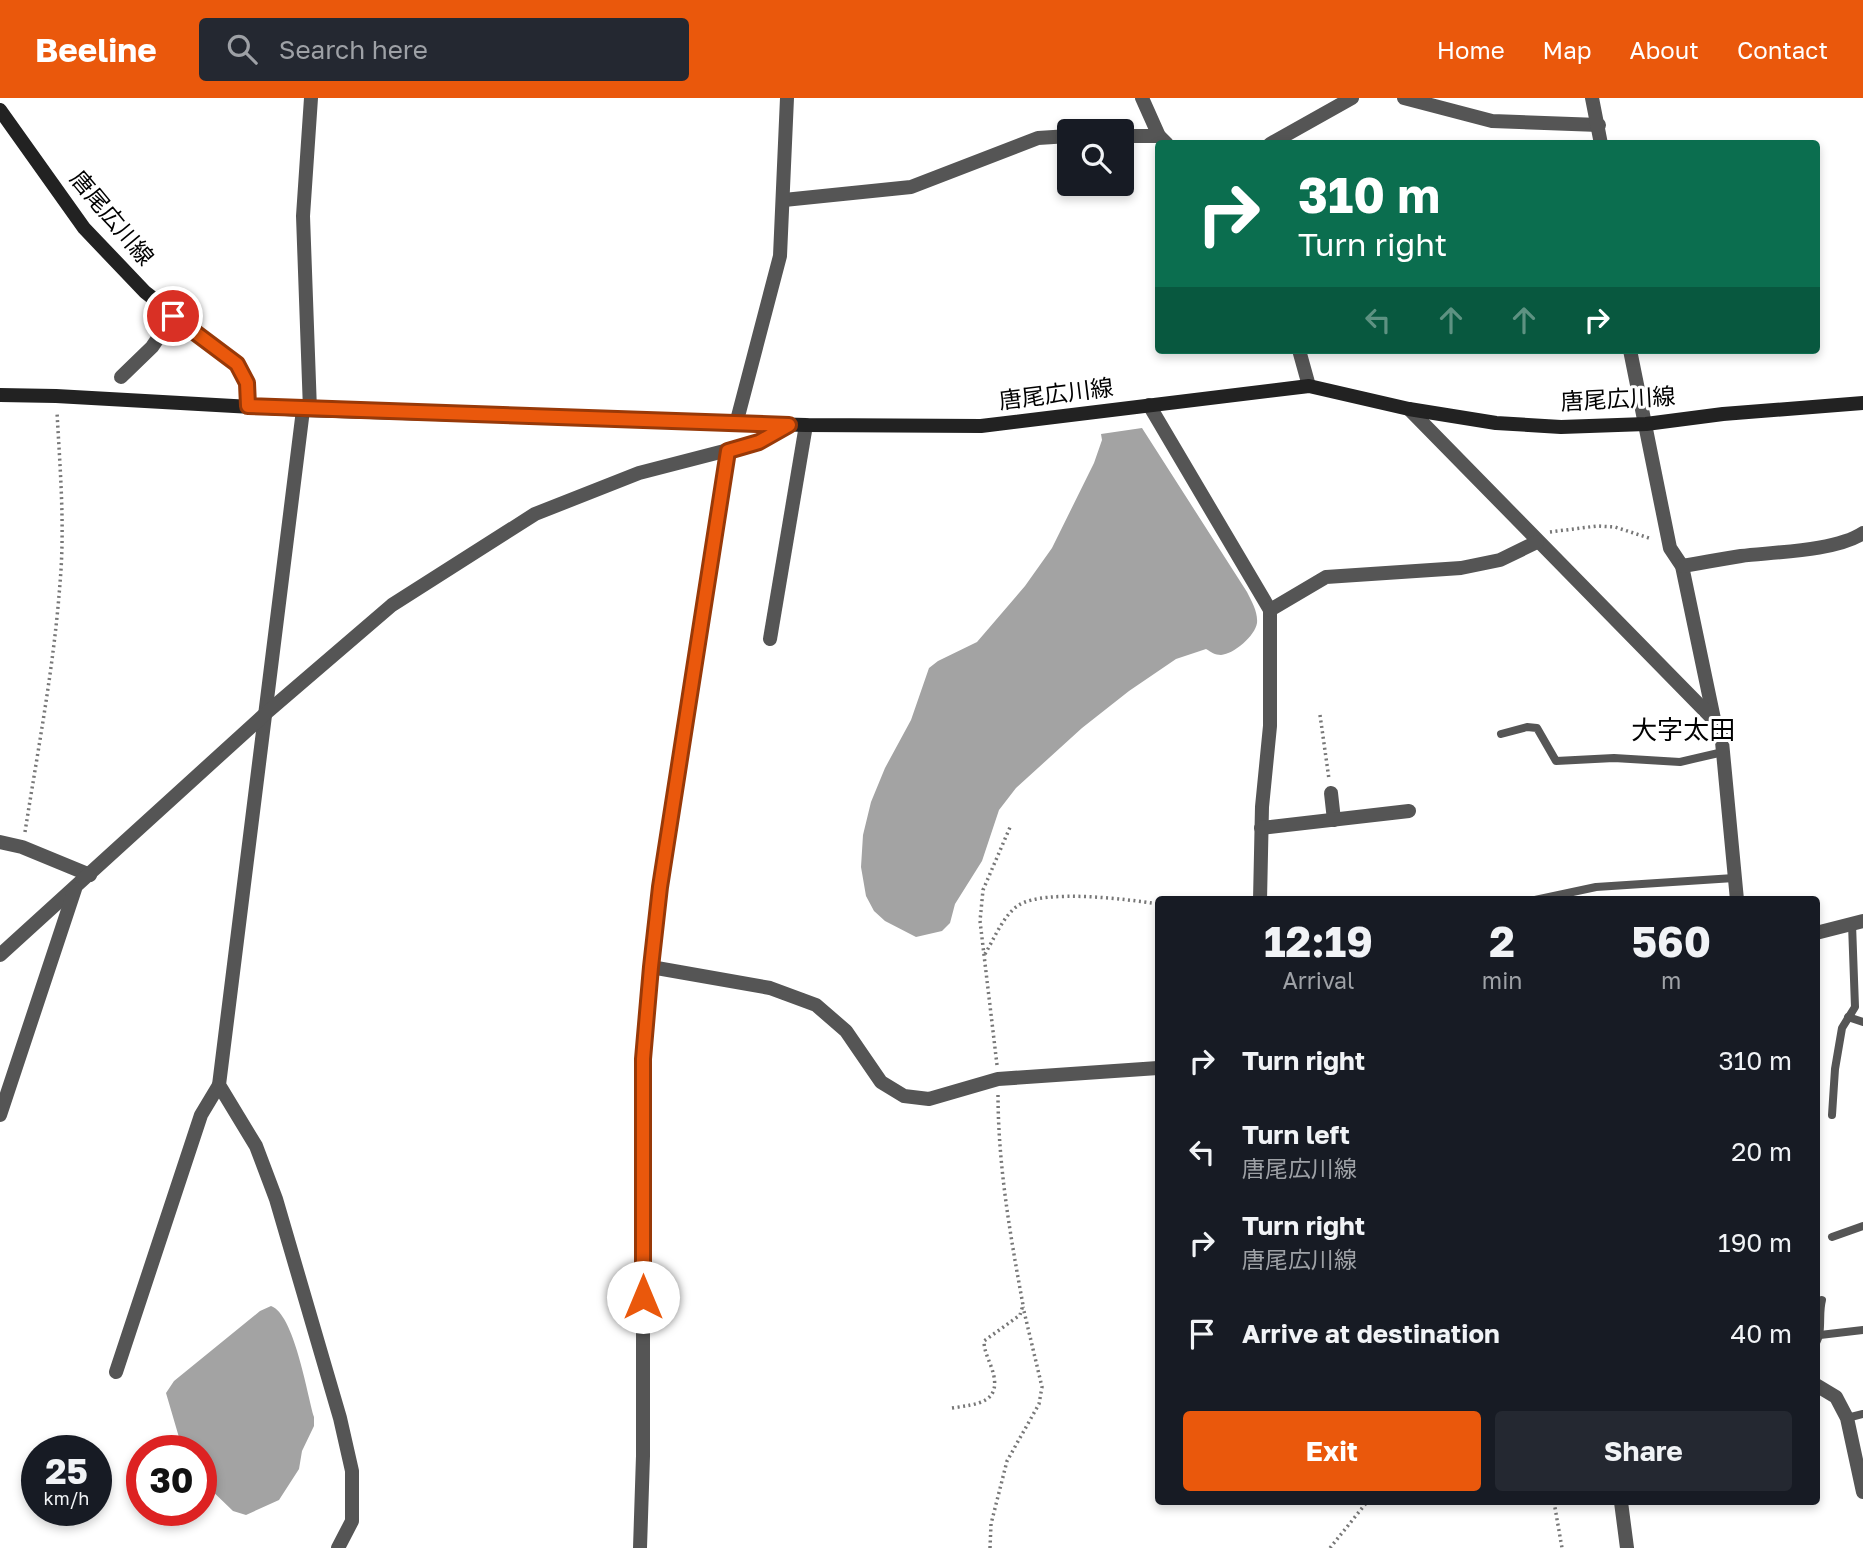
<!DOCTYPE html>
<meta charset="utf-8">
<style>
:root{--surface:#171b24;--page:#242831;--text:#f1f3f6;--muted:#9ea1a6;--accent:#ea580c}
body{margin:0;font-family:"Golos Text","Noto Sans JP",sans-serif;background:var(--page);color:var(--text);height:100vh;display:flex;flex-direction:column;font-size:26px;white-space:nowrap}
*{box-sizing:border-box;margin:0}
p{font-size:23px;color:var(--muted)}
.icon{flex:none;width:38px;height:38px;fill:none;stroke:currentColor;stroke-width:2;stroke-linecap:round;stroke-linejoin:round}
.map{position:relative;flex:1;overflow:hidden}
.side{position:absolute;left:1155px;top:798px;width:665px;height:609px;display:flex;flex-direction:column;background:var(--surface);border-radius:7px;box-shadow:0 4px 10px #0003}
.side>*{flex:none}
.guide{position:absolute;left:1155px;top:42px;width:665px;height:214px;border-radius:7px;box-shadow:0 4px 10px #0003;background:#0b6e4f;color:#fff;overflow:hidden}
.tools{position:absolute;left:1057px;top:21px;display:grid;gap:14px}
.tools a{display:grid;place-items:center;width:77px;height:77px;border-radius:7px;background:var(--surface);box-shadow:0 4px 10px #0003;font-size:35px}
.speed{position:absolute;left:21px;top:1337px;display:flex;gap:14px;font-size:35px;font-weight:700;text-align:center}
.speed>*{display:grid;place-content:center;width:91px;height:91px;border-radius:50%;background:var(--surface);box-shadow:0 4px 10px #0003;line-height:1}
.speed small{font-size:18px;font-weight:400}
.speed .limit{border:10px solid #d22;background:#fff;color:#111}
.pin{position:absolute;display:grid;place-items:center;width:60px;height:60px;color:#fff;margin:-30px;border:4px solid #fff;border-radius:50%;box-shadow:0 2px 7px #0007}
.me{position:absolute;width:77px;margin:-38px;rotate:0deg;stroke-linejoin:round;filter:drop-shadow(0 0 5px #0008)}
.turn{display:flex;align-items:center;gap:24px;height:147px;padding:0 28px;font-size:32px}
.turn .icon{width:91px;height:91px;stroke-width:2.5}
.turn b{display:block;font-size:49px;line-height:60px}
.lanes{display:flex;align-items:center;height:66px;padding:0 28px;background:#0003;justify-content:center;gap:35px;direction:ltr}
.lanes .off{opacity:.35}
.eta{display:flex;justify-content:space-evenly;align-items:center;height:119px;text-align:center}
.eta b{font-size:42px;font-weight:700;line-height:49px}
.action{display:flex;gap:14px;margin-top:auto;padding:14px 28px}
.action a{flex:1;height:80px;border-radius:7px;background:var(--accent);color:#fff;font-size:28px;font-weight:700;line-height:80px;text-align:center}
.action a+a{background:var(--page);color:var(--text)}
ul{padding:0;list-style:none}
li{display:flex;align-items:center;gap:21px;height:91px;padding:0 28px}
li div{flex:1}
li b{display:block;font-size:26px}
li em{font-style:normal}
header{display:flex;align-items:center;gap:42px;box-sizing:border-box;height:98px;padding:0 35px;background:var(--accent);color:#fff}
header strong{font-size:33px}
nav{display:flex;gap:38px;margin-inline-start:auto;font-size:24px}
.search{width:490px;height:63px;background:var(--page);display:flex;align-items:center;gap:18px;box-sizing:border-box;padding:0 24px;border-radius:7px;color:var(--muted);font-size:26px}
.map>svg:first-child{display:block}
.water{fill:#a3a3a3}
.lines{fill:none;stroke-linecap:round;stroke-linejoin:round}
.path{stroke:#777;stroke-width:3.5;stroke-dasharray:2 3.5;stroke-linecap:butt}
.lane{stroke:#555;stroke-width:8}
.street{stroke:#555;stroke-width:14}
.secondary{stroke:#222;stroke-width:14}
.route-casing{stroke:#983908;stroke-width:18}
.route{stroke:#ea580c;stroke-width:12}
.labels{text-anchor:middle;stroke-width:6;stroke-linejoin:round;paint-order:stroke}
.street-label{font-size:23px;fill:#000;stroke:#fff}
.quarter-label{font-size:26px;fill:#000;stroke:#fff}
</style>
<header>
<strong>Beeline</strong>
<div class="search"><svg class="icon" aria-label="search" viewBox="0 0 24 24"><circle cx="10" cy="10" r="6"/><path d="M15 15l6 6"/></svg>Search here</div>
<nav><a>Home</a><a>Map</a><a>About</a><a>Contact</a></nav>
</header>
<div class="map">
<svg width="1863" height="1450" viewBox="0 0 1863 1450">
<rect width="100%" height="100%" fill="#fff"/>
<g class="water">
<path d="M1142,330L1247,494C1252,504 1258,514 1257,525C1255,538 1234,556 1221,557C1215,557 1211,554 1206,551L1176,561L1129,593L1082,630L1016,690L999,712L982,763L955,806L950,825L942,833L916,839L885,823L874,813L866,798L861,769L863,737L871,704L885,670L911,622L929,570L938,563L977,544L1025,488L1052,450L1094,365L1102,342L1101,336Z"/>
<path d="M271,1208C294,1216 307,1295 314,1319V1328L302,1353L299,1371L279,1402L246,1417L233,1413L205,1386H201V1353H183L166,1295L174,1283L260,1213Z"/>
</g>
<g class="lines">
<g class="path">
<path d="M1550,434L1597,428L1615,429L1652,441"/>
<path d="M1320,617L1329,681"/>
<path d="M25,734C38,651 54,568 60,485C65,428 60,371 57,314"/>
<path d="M985,856C994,841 1004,816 1019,807C1045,791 1127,801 1158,806"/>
<path d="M997,967L980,823L983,792L1011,727"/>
<path d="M952,1310C978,1306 1003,1305 992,1271C989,1262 984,1253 984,1243L1020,1217L1023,1207C1010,1136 998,1067 998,995"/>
<path d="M1554,1404L1562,1450"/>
<path d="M990,1450L991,1426L1007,1363L1039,1306L1042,1289L1023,1209"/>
<path d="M1330,1450L1367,1404"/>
</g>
<g class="lane">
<path d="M1501,636L1527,629L1537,630L1556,663L1614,660L1680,664L1723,654"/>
<path d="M1535,802L1596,789L1734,780"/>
<path d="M1848,919L1863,924"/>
<path d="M1832,1017L1835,971L1842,930L1855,909L1852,826"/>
<path d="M1832,1139L1863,1128"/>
<path d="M1820,1237L1863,1232"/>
<path d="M1816,1245C1823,1232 1818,1217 1822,1202"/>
<path d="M1847,1320L1863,1316"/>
</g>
<g class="street">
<path d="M1142,0L1159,38L1167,46"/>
<path d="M1404,0L1492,23L1599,27"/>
<path d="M1592,0L1601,46"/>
<path d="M1122,38H1159"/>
<path d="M1270,46L1352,0"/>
<path d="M784,102L911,89L1038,40L1069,38"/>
<path d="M1299,252L1309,288"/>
<path d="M1630,252L1670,450L1682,468L1714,621"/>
<path d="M121,279L152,249L173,218"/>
<path d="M1149,307L1270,512V628L1262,709L1260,802"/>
<path d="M1409,311L1714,622L1721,633L1737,802"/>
<path d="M303,312L219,987L256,1048L276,1101L340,1320L352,1373V1423L338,1450"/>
<path d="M310,312L303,118L311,0"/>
<path d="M736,326L780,158L787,0"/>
<path d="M1682,468C1701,465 1721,461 1741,458C1774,454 1836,453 1863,435"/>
<path d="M1270,512L1326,479L1461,470L1500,462L1537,444"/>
<path d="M770,541L806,327"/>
<path d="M1331,695L1334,722"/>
<path d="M1261,730L1409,713"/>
<path d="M0,744L22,749L90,777"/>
<path d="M1816,835L1863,823"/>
<path d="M0,857L265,616L392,507L535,416L639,375L759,344L789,327"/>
<path d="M651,869L770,890L816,907L846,933L881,984L904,998L929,1001L998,981L1158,970"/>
<path d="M0,1017L75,791"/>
<path d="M116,1274L201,1017L219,987"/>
<path d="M1816,1287L1836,1299L1847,1320L1863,1394"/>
<path d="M1621,1404L1627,1450"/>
<path d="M640,1450L643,1358V961L660,789L728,353"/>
</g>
<g class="secondary">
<path d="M0,12L84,130L145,194L237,266L247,285L248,308"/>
<path d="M0,297L56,298L303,312L806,327L981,328L1309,288L1409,311L1496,325L1561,329L1646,326L1723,316L1863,305"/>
</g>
</g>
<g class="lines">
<defs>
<path id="route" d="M173,218L237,266L247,285L248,308L789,327L759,344L728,353L660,789L651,869L643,961V1199"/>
</defs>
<use href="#route" class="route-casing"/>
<use href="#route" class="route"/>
</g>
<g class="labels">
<g class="street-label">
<text transform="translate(112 120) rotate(50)" y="8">唐尾広川線</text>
<text transform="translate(1056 296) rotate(-7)" y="8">唐尾広川線</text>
<text transform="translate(1618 301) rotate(-3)" y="8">唐尾広川線</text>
</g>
<g class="quarter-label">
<text x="1683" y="641">大字太田</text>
</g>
</g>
</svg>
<div class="tools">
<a><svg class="icon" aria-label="search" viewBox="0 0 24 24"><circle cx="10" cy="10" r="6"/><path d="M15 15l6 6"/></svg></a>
</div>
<div class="speed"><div>25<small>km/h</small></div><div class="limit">30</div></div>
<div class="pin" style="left:173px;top:218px;background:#d93025"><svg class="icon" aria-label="arrive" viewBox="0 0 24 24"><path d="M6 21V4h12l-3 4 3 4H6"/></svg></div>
<svg class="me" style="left:643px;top:1199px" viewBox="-20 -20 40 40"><circle r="19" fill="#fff"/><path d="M0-13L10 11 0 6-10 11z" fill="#ea580c"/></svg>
<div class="guide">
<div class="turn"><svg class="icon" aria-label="right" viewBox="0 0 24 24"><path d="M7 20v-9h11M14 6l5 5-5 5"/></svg><div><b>310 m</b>Turn right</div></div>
<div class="lanes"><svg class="icon off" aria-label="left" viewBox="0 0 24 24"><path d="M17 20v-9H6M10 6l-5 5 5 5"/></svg><svg class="icon off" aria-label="ahead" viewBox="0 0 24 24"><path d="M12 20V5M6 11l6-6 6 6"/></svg><svg class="icon off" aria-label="ahead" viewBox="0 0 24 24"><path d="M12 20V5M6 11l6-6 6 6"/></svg><svg class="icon" aria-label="right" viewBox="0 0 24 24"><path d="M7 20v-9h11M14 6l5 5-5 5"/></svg></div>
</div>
<section class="side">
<div class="eta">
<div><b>12:19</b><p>Arrival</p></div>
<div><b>2</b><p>min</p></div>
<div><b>560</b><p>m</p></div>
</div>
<ul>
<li><svg class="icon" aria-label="right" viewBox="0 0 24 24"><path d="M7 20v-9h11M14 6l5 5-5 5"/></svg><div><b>Turn right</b></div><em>310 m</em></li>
<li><svg class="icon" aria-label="left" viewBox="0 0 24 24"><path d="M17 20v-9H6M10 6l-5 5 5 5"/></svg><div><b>Turn left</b><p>唐尾広川線</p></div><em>20 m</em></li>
<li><svg class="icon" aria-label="right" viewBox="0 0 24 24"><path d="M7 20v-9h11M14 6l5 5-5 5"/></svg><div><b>Turn right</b><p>唐尾広川線</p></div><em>190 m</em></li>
<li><svg class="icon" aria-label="arrive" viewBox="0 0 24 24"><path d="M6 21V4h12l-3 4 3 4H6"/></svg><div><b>Arrive at destination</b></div><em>40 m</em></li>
</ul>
<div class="action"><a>Exit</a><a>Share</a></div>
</section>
</div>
